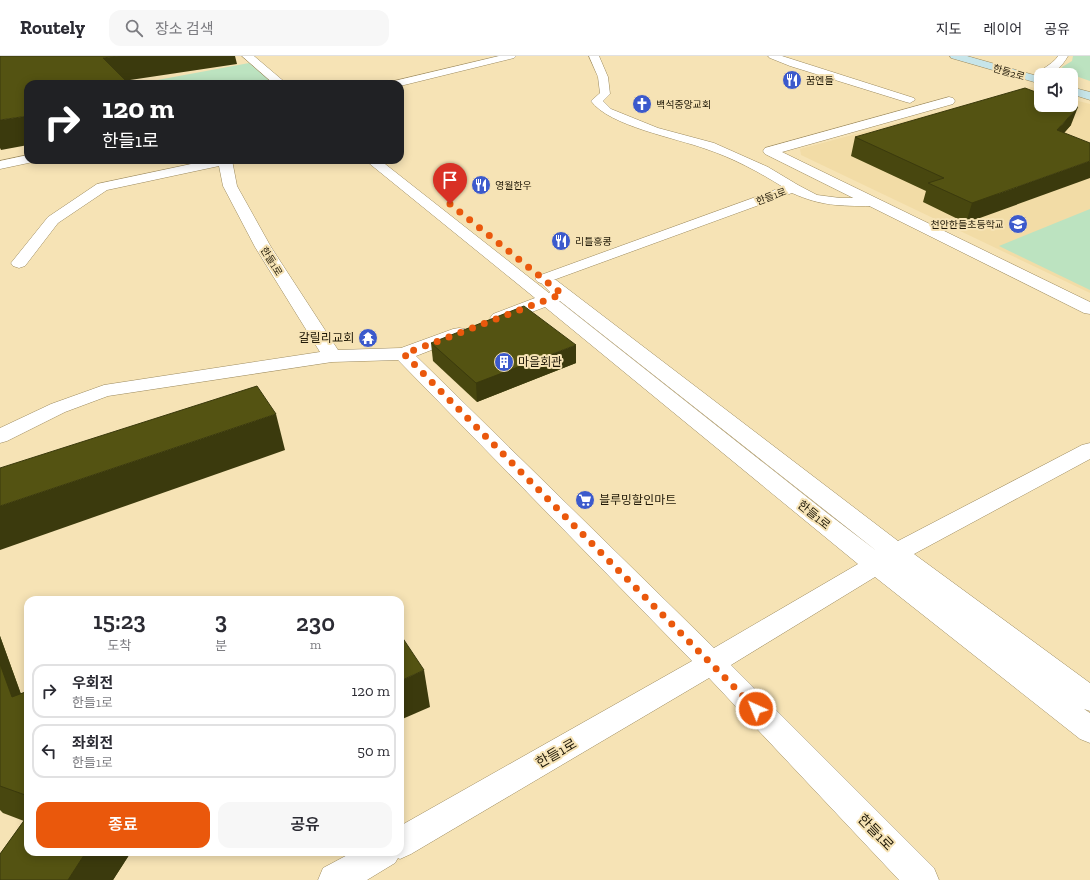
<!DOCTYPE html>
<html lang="ko">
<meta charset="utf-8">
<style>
:root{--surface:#fff;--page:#f7f7f7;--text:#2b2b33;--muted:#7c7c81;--line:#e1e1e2;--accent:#ea580c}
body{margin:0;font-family:"Zilla Slab","Noto Sans KR",serif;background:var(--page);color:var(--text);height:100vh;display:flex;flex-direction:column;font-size:15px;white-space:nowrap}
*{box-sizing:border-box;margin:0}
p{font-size:13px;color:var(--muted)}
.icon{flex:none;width:22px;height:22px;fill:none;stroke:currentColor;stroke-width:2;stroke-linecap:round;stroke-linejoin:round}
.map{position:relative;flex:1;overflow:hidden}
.sheet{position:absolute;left:24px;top:540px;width:380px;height:260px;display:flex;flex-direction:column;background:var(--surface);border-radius:12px;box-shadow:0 2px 10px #0003}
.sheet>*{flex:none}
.hud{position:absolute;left:24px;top:24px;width:380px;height:84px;border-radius:12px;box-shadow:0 2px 10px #0003;background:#202124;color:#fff;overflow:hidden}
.tools{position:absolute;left:1034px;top:12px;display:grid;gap:8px}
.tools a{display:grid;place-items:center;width:44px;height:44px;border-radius:8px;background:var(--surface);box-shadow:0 2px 10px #0003;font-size:20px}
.pin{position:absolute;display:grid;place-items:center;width:34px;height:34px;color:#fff;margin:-41px -17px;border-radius:50% 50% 50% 0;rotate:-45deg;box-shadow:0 0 4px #0007}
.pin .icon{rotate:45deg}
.me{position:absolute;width:44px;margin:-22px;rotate:316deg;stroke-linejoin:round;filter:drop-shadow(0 0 3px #0008)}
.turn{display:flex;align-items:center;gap:14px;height:84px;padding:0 12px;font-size:18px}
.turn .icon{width:52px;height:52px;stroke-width:2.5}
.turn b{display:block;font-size:28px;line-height:34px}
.eta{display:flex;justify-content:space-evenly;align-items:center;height:68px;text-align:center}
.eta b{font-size:24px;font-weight:600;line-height:28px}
.button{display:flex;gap:8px;margin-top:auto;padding:8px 12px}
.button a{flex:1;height:46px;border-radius:12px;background:var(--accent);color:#fff;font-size:16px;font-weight:600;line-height:46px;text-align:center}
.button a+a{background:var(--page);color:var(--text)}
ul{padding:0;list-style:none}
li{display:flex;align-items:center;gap:12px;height:54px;margin:0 8px 6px;padding:0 4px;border:2px solid var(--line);border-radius:12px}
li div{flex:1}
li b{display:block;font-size:15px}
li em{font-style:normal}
header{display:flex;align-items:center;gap:24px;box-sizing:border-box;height:56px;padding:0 20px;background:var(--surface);border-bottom:1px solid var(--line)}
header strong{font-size:19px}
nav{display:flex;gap:22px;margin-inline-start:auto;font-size:14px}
.search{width:280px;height:36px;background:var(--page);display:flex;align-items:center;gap:10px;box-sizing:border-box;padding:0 14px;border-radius:12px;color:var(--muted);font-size:15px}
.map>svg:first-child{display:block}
.built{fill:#f2dca6}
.green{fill:#bce3c0}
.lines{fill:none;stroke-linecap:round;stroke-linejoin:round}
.lane-casing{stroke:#9c8a5e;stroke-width:1}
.street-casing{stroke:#9c8a5e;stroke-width:1}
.secondary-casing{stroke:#9c8a5e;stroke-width:1}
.lane{fill:#fff;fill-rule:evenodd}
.street{fill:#fff;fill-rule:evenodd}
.secondary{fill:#c7e5e9;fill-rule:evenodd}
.wall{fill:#48470f}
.shaded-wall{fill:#3b3a0d}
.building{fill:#545312;stroke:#3b3a0d}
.route{stroke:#ea580c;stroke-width:7;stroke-dasharray:0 12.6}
.labels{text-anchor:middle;stroke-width:4;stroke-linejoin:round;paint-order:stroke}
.far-street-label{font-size:10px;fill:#201908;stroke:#f6e3b5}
.far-poi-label{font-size:10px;fill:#201908;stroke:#f6e3b5;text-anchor:start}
.poi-label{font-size:12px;fill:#201908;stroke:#f6e3b5;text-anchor:start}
.street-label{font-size:12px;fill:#201908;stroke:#f6e3b5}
.near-street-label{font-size:14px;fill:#201908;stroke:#f6e3b5}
</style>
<header>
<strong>Routely</strong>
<div class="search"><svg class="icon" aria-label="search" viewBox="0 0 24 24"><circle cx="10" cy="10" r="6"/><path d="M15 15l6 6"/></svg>장소 검색</div>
<nav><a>지도</a><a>레이어</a><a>공유</a></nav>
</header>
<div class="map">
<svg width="1090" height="824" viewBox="0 0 1090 824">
<rect width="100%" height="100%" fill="#f6e3b5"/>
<path class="built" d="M1031,31L1041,34V49H1071V43L1090,48V237L801,99L800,93Z"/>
<g class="green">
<path d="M1073,0H1090V25L1064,16L1062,11L1072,5Z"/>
<path d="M249,7L275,28H136Z"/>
<path d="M1090,153V234L999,190Z"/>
</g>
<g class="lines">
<defs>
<g id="lane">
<path d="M499,0H516L514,2L400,30V28H389L390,26Z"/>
<path d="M589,0H599L608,21L610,38L603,45L611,53L658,72L714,87L768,111L798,129L817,139L840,142H871L876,143L878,146L876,149L871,150C840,150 821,150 792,137L548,226L543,228L538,226L535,223L538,220L783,131C759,116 733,102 706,93C676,82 609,70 591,45L600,37L598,21Z"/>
<path d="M768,0H782L914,42L915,44L910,47L906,46L790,10L770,2Z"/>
</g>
<g id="street">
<path d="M242,0H254L287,28H274Z"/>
<path d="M1058,0H1068C1061,12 1054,18 1041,19L1039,17C1045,10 1053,8 1058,0Z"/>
<path d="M949,41L953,42L955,45L953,48L782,96L1090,246V258L1084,257L765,98L763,95L765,92Z"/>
<path d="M28,99V104H34L33,106L0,113V105Z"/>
<path d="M210,104H232L237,130L271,191L338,294L401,292L453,273L459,272L465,273L468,277L465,281L416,300L714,592L858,508L545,251L505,266L499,267L493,266L490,262L493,258L535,242L365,104H380L549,237L550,236L542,228L544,224L550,223L556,224L898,485L1082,389L1090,387V403L914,498L1090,627V655L1084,653L1090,657V687L1080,683L875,521L731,609L934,812L939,824H899L709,622L411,798L400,803L398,802L395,807L367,824H318L323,812L353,796H400V770L692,605L398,304L332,306L108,340L65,356L7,385L0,387V372L51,348L104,329L320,296L255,191L223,130L219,110L107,134L58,167L25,210L19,212L13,210L11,207L48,161L97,128ZM559,245H560L878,496L827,457Z"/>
</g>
<g id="secondary">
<path d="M950,0H967L1041,21V28L951,2Z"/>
<path d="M1071,31L1090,36V44L1071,38Z"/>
</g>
</defs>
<use href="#lane" class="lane-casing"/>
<use href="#street" class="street-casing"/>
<use href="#secondary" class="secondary-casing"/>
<use href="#lane" class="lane"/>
<use href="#street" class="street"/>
<use href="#secondary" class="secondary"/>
</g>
<g class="wall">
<path d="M1071,69L1064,77L966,167L923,146L926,135L851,100L855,81Z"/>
<path d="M431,287L576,307L477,346L433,305Z"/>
<path d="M0,580L21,638L28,635V796H131L113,824H0V798L24,765L3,757L0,754Z"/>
</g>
<g class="shaded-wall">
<path d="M118,0H235L237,8L110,27L103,2Z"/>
<path d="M1078,51L1071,69L1050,93L1057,74Z"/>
<path d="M28,60V89L1,94L0,92V64Z"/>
<path d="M1090,105V122L966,167L972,147Z"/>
<path d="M576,289V307L477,346L476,327Z"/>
<path d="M276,358L285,394L0,494V450Z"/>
<path d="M0,580L28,658L12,641L0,608Z"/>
<path d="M424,614L430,651L400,664V625Z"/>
<path d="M86,796H131L113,824H68Z"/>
</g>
<g class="building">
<path d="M0,0H118L103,2L129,28H28V60L0,64Z"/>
<path d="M1025,32L1041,38V49H1071L1078,51L1057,74L1090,87V105L972,147L928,127L944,122L855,81Z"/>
<path d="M524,250L576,289L476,327L431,287Z"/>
<path d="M257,330L276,358L0,450V412Z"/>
<path d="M400,578L424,614L400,625Z"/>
<path d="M0,608L12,641L28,635V740L0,730Z"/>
<path d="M28,759V796H86L68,824H0V798Z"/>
</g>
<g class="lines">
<path class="route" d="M450,148L562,238L404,298L756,653"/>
</g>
<defs>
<symbol id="restaurant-disc" viewBox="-11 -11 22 22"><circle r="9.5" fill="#3c5acc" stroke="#f6e3b5"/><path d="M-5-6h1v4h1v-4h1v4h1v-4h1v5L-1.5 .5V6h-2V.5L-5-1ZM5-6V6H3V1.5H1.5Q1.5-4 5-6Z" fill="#fff"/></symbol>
<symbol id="church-disc" viewBox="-11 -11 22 22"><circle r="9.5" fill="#3c5acc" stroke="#f6e3b5"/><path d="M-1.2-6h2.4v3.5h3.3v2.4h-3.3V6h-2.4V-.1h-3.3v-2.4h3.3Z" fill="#fff"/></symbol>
<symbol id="school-disc" viewBox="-11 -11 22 22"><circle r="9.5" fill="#3c5acc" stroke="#f6e3b5"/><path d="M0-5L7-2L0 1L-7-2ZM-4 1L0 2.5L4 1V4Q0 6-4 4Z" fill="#fff"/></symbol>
<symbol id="temple-disc" viewBox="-11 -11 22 22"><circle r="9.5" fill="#3c5acc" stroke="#f6e3b5"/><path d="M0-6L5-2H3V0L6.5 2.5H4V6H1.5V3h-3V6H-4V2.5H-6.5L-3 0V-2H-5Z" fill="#fff"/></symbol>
<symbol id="building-disc" viewBox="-11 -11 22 22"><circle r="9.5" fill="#3c5acc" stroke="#f6e3b5"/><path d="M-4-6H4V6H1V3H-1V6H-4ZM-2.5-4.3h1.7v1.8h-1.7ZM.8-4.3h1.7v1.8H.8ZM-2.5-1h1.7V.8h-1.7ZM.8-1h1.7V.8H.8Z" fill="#fff"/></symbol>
<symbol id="supermarket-disc" viewBox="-11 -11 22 22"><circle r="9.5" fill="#3c5acc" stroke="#f6e3b5"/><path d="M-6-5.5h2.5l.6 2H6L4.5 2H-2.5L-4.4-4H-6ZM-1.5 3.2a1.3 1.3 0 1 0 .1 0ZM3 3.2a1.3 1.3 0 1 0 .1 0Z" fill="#fff"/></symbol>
</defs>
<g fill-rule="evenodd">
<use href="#restaurant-disc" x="781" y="13" width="22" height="22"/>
<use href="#church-disc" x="631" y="37" width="22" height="22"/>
<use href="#restaurant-disc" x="470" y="118" width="22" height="22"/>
<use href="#school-disc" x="1007" y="157" width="22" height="22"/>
<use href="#restaurant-disc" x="550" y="174" width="22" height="22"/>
<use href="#temple-disc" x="357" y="271" width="22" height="22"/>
<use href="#building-disc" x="493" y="295" width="22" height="22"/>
<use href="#supermarket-disc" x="574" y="433" width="22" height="22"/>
</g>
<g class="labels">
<g class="far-street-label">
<text transform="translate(1009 16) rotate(16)" y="4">한들2로</text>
<text transform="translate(771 140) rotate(-21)" y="4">한들1로</text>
<text transform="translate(272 205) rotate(58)" y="4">한들1로</text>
</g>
<g class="far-poi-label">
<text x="806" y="28">꿈엔들</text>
<text x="656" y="52">백석중앙교회</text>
<text x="495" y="133">영월한우</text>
<text x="1004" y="172" text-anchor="end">천안한들초등학교</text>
<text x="575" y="189">리틀홍콩</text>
</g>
<g class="poi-label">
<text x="354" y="286" text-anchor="end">갈릴리교회</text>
<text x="518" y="310">마을회관</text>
<text x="599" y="448">블루밍할인마트</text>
</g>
<g class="street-label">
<text transform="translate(814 459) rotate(39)" y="4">한들1로</text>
</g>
<g class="near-street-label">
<text transform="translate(556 697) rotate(-30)" y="5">한들1로</text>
<text transform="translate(876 776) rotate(46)" y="5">한들1로</text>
</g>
</g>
</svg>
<div class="tools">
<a><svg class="icon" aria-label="sound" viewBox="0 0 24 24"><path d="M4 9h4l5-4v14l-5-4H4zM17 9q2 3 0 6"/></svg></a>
</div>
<div class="pin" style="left:450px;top:148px;background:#d93025"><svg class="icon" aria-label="arrive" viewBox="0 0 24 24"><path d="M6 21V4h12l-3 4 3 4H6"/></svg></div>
<svg class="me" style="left:756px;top:653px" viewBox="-20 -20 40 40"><circle r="17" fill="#ea580c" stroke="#fff" stroke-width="3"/><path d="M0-11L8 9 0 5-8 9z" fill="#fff"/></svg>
<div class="hud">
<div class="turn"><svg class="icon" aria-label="right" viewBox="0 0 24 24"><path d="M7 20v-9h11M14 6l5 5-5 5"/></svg><div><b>120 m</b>한들1로</div></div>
</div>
<section class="sheet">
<div class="eta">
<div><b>15:23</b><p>도착</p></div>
<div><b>3</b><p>분</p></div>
<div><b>230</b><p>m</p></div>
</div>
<ul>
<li><svg class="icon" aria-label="right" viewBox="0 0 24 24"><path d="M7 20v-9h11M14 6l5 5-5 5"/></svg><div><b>우회전</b><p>한들1로</p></div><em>120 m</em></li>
<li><svg class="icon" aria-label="left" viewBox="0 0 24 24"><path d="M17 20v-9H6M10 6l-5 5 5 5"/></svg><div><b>좌회전</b><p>한들1로</p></div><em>50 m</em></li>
</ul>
<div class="button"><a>종료</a><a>공유</a></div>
</section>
</div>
